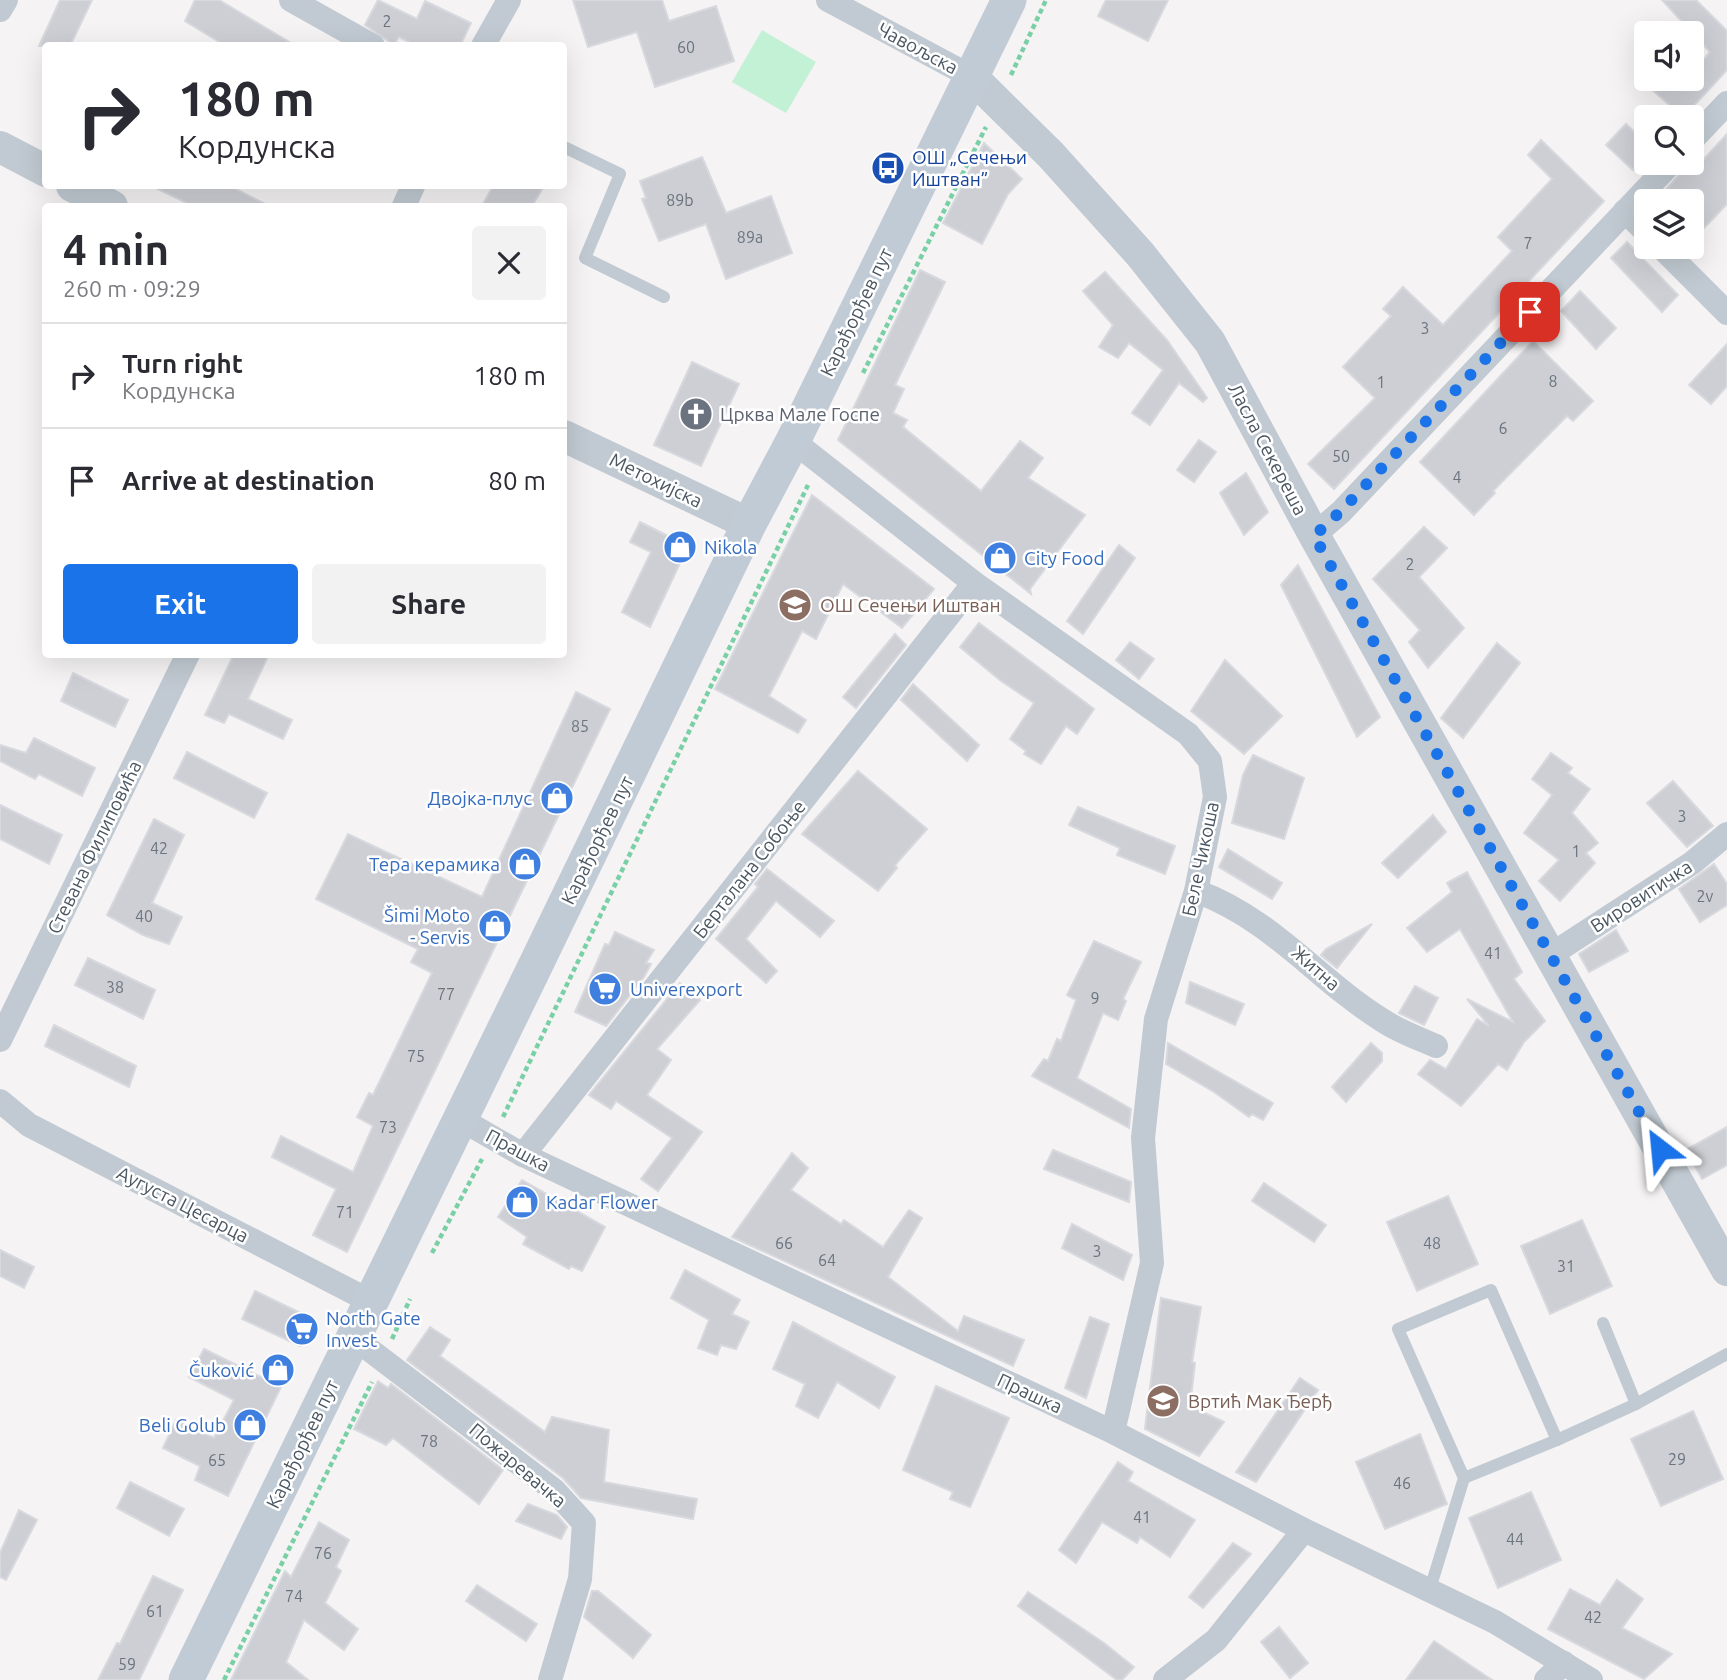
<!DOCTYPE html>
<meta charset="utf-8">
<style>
:root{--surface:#fff;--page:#f2f2f3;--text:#2b2b33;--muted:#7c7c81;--line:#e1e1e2;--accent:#1a73e8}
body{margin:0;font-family:Ubuntu,sans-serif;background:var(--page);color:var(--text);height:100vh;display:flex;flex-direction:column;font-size:26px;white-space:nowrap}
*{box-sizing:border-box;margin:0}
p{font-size:23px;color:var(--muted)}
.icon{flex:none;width:38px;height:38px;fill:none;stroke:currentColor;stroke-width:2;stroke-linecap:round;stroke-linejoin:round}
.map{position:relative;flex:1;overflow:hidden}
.side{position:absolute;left:42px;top:203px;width:525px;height:455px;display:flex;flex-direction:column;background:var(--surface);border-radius:7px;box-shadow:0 7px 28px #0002}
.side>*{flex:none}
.banner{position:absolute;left:42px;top:42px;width:525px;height:147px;border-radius:7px;box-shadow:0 7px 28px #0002;background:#fff;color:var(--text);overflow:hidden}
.buttons{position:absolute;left:1634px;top:21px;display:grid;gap:14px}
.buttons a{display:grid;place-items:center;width:70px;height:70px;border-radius:7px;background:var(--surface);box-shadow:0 7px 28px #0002;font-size:35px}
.pin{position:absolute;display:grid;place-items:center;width:60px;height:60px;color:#fff;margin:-30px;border-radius:14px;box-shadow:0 4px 10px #0006}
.me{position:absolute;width:77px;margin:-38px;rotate:331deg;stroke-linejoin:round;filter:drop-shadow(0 0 5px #0008)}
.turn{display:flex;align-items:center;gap:24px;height:147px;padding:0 21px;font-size:32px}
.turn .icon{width:91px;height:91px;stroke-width:2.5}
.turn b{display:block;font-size:49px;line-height:60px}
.round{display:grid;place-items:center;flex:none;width:74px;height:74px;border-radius:7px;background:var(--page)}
.summary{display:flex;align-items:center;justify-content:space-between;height:119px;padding:0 21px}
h1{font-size:42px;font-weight:700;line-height:52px}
.button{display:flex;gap:14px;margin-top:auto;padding:14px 21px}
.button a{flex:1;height:80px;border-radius:7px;background:var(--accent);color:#fff;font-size:28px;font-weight:700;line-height:80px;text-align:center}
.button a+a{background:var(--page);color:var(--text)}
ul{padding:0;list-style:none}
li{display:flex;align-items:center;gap:21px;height:105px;padding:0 21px;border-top:2px solid var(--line)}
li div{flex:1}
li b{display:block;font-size:26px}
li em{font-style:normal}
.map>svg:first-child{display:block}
.green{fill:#c3f1d5}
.building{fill:#cdcfd5;stroke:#d7d9de;stroke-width:2}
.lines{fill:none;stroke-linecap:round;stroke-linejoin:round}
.path{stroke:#7ad0a6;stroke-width:4.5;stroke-dasharray:5 3.5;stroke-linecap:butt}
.service{stroke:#c1cad2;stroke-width:12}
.minor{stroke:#c1cad2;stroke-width:24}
.tertiary{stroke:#c1cad2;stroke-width:32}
.secondary{stroke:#c1cbd6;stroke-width:35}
.route{stroke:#1a73e8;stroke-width:12;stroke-dasharray:0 21.6}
.labels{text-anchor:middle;stroke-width:5;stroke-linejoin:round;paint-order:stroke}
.number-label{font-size:16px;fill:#6b747e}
.street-label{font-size:19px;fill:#4a5661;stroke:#fff}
.transit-label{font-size:19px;fill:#164399;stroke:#fff;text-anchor:start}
.worship-label{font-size:19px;fill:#5b616d;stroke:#fff;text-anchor:start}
.shop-label{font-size:19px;fill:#366cbe;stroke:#fff;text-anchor:start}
.education-label{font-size:19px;fill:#785e54;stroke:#fff;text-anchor:start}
</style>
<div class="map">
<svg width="1727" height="1680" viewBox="0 0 1727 1680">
<rect width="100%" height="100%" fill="#f5f3f3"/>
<path class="green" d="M762,30L816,62L786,113L732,82Z"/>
<g class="building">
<path d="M60,0H92L70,46H39Z"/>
<path d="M195,0H219L296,46H226L185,21Z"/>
<path d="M378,0L417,19L425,1L471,23L460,46H417L399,37L394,45L365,25Z"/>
<path d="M573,0H662L669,21L716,6L734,61L655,87L637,32L588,47Z"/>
<path d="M1106,0H1168L1148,41L1098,16Z"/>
<path d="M1662,0H1696L1727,31V70L1683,117L1640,79H1692V74L1710,52Z"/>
<path d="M1626,124L1647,144V156L1633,170L1606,145Z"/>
<path d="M1727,134V204L1703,229L1692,219V201H1674L1664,192L1684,169L1690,174Z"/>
<path d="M1541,140L1604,201L1334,489L1308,464L1375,398L1343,367L1391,316L1383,309L1403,287L1443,325L1512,251L1498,237L1552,179L1528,155Z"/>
<path d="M984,143L1022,179L1008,194L982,244L943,223Z"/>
<path d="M702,157L726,213L771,196L792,253L726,279L706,224L659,241L642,199L646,198L640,181Z"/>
<path d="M152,186H230L269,206H193Z"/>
<path d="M493,186H544L532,206H482Z"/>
<path d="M1627,242L1678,295L1662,312L1611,258Z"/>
<path d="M920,270L945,282L895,385L904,389L893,413L907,420L903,427L981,491L1020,441L1043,458L1028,478L1085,515L1030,589L1031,594L838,440Z"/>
<path d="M1105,272L1167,340L1207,398L1203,402L1179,383L1150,425L1132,413L1163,370L1129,343L1118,358L1099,347L1113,325L1083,291Z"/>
<path d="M1580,291L1616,328L1596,349L1561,311Z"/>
<path d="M1533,341L1593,401L1573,421L1567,416L1493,491L1495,493L1474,515L1420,462Z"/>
<path d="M1727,344V386L1711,404L1689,385Z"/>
<path d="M692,362L739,384L701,466L654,445Z"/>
<path d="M1199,440L1216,452L1194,482L1177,470Z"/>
<path d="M1246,473L1268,512L1244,535L1220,493Z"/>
<path d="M812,495L934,589L902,628L843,584L816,639L802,631L769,696L806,720L798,733L715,689Z"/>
<path d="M640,522L688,546L650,627L622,612L651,552L630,542Z"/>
<path d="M1424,527L1447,548L1419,577L1464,628L1428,668L1409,642L1420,630L1373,579Z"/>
<path d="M1119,545L1135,558L1083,634L1067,621Z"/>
<path d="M1298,565L1380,717L1357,737L1281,585Z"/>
<path d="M979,623L1094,709L1077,734L1066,726L1041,764L1024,754L1026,751L1010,739L1034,703L1001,681L960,647Z"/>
<path d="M895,634L906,645L856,708L843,697Z"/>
<path d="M1130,642L1154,659L1139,679L1116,660Z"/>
<path d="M1497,643L1520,663L1463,738L1441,718Z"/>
<path d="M234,654H269L248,699L292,720L283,739L229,714L224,723L205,715Z"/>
<path d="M1225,660L1282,716L1244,754L1191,711Z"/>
<path d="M73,673L128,700L115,727L61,701Z"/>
<path d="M913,684L979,745L967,761L901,700Z"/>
<path d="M576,692L610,709L347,1252L313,1235L336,1189L272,1157L281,1136L353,1172L373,1126L357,1117L369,1093L373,1095L432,973L411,962L418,949L316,899L348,834L482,897Z"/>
<path d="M34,738L95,768L82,796L39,774L35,779L0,761V745L26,753Z"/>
<path d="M187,752L267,793L254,818L174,778Z"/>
<path d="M1551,753L1572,768L1568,773L1590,789L1572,813L1598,843L1586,853L1595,863L1560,901L1539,881L1559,860L1524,833L1552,795L1532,779Z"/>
<path d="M1253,755L1304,778L1284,839L1232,823L1243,775Z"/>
<path d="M858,771L927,829L895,865L897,868L878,891L802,834Z"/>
<path d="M1673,781L1713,826L1687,847L1647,803Z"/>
<path d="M0,805L62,835L49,864L0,839Z"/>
<path d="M1078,807L1175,846L1165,874L1117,855L1120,848L1069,825Z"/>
<path d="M1433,815L1446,832L1398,878L1382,863Z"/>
<path d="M154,819L184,835L152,903L182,917L169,944L143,935L107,915Z"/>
<path d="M1228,849L1282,883L1272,899L1219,867Z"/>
<path d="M1714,864L1727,884V905L1700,922L1679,889Z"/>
<path d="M767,869L834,921L820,937L776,901L746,939L777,971L766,983L716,939L758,887L755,884Z"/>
<path d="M1467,872L1522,972L1514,979L1545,1021L1524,1042L1507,1070L1498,1064L1461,1106L1418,1074L1430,1060L1446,1069L1477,1019L1489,1026L1467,999L1513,1022L1460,929L1427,952L1407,928L1452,892L1447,883Z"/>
<path d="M1372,924L1337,968L1321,955L1326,949Z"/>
<path d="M1616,930L1628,951L1589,972L1579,954Z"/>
<path d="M615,932L654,950L646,963L651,964L644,977L606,1026L575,1012L605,944L609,945Z"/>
<path d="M1094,941L1141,962L1123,999L1126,1001L1118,1020L1103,1013L1077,1078L1131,1109L1129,1128L1032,1076L1044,1059L1048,1061L1057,1039L1061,1041L1076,1000L1067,995Z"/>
<path d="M88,958L155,990L143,1019L75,985Z"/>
<path d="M1190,982L1244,1004L1235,1025L1186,1003Z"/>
<path d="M680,983L700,1000L657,1049L671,1060L647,1095L702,1132L658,1191L641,1179L672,1138L616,1101L611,1109L589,1095Z"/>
<path d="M1415,986L1438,998L1424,1025L1399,1013Z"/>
<path d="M54,1025L136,1066L129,1087L45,1046Z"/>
<path d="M1168,1043L1273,1103L1263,1120L1252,1114L1249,1117L1214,1092L1166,1064Z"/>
<path d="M1371,1043L1382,1053V1061L1346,1102L1332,1087Z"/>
<path d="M1727,1127V1165L1702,1179L1686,1150Z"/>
<path d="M1053,1150L1131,1182L1129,1202L1044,1169Z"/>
<path d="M792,1153L808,1168L791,1190L841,1224L844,1220L883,1247L909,1210L922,1218L888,1277L958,1331L964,1316L1024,1340L1013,1366L732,1237Z"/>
<path d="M522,1180L605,1227L582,1271L571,1266L569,1269L523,1244L527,1237L498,1217Z"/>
<path d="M1264,1183L1326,1225L1314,1242L1252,1201Z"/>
<path d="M1448,1196L1478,1264L1417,1291L1387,1222Z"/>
<path d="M1582,1220L1612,1286L1550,1314L1521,1246Z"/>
<path d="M1072,1224L1132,1255L1123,1280L1062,1248Z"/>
<path d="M0,1250L34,1267L24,1288L0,1276Z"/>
<path d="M685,1270L740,1300L732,1314L749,1322L736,1349L721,1345L717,1355L698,1348L709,1320L671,1298Z"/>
<path d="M255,1291L313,1319L300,1346L242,1319Z"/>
<path d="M1161,1298L1201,1307L1192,1362L1195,1363L1190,1406L1224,1422L1199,1456L1145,1429Z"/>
<path d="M1090,1317L1109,1324L1086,1398L1065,1388Z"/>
<path d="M793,1322L895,1377L879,1408L837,1382L818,1418L796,1406L805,1384L773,1369Z"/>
<path d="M430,1327L450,1340L440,1356L545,1432L552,1417L609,1430L604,1482L697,1499L693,1519L581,1498L563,1478L407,1360Z"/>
<path d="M204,1349L281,1387L228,1496L195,1480L200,1466L163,1448L176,1420L214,1438L234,1400L189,1377Z"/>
<path d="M1300,1378L1318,1390L1256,1482L1236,1472Z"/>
<path d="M378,1381L388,1388L391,1384L503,1470L479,1504L393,1438L386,1445L354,1429Z"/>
<path d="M936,1386L1009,1418L970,1507L950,1499L953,1492L903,1470Z"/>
<path d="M1693,1411L1723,1479L1661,1506L1631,1439Z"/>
<path d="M1420,1434L1447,1504L1385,1529L1356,1462Z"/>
<path d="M1118,1462L1133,1472L1128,1481L1195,1520L1170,1557L1140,1537L1137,1543L1102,1522L1076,1563L1059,1550Z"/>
<path d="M130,1482L184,1509L169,1536L117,1508Z"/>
<path d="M1531,1492L1561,1560L1498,1588L1469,1518Z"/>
<path d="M528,1504L557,1515L567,1527L561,1539L516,1521Z"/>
<path d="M19,1510L37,1520L6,1580L0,1577V1553Z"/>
<path d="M319,1522L349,1540L336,1567L341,1571L325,1603L358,1629L344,1650L304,1620L286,1662L308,1680H231L285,1571L291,1577Z"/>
<path d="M1233,1543L1251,1554L1203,1608L1189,1597Z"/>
<path d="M153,1576L183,1590L139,1680H98L117,1643L120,1644Z"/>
<path d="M1617,1580L1643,1599L1622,1628L1672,1654L1644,1679L1548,1629L1570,1589L1600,1605Z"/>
<path d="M477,1585L537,1624L526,1641L466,1601Z"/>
<path d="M592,1591H598L651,1635L633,1658L584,1617Z"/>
<path d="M1028,1592L1104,1643L1134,1667L1122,1680H1117L1018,1606Z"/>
<path d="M1279,1627L1308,1663L1290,1678L1261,1642Z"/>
<path d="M1434,1641L1492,1680H1406Z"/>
</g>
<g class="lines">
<g class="path">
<path d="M1011,75L1046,0"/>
<path d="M863,373L986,127"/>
<path d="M503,1117L808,485"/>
<path d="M432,1253L482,1159"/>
<path d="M392,1339L410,1299"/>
<path d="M224,1680L372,1382"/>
</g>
<g class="service">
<path d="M564,147L620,174L585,258L664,297"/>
<path d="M1636,1404L1727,1354"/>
<path d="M1464,1478L1557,1440"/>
<path d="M1430,1589L1464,1478L1398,1329L1491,1290L1557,1440L1636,1404L1603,1323"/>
</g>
<g class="minor">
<path d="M291,0L373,46"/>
<path d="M828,0L972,77"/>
<path d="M0,10L6,0"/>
<path d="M483,46L509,0"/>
<path d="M1692,140L1727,103"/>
<path d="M404,206L413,186"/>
<path d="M1625,211L1647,233"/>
<path d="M1661,247L1727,313"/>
<path d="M793,441L974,583L1188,734L1210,761L1215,797L1196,891L1156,1019L1143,1138L1152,1263L1113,1432"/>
<path d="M1314,535L1341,512L1671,163"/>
<path d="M1196,891C1274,920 1315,978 1382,1020C1398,1031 1418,1038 1436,1046"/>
<path d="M1552,954L1692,863L1727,834"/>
<path d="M0,1040L188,654"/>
<path d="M0,1101L29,1125L370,1301"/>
<path d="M462,1120L523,1155L1113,1432L1304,1530L1495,1622L1591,1680"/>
<path d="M523,1155L974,583"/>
<path d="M354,1338L554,1490L584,1523L580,1579L550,1680"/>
<path d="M1165,1680L1216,1640L1304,1530"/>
<path d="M1546,1680L1564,1663"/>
</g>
<g class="tertiary">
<path d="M972,77L1051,155L1140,254L1210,342L1314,535L1727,1270"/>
<path d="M0,147L46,171"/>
<path d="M72,186L112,206"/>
<path d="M564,436L749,524"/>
</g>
<path class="secondary" d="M186,1680C375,1296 563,910 749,524L793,441L1009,0"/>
</g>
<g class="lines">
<path class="route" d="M1530,312L1340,512L1314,536L1660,1149"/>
</g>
<defs>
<symbol id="bus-disc" viewBox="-11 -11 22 22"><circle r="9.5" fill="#1a4fb4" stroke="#fff"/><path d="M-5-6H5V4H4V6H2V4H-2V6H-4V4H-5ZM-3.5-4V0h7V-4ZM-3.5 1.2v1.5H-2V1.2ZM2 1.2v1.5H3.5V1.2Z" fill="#fff"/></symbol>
<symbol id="church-disc" viewBox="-11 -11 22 22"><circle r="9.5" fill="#6b7280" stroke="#fff"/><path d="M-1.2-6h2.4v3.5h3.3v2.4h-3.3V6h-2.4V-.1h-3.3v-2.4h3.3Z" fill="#fff"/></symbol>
<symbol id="shop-disc" viewBox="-11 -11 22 22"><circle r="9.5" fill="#3f7fe0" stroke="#fff"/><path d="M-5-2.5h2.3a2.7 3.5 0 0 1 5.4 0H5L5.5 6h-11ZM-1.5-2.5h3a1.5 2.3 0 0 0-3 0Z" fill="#fff"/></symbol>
<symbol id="school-disc" viewBox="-11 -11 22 22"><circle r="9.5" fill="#8d6e63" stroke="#fff"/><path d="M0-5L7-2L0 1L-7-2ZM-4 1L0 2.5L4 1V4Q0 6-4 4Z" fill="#fff"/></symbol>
<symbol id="supermarket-disc" viewBox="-11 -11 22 22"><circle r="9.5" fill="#3f7fe0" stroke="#fff"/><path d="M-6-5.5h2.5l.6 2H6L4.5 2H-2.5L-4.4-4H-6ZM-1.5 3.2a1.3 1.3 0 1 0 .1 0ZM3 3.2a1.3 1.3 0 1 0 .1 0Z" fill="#fff"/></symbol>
</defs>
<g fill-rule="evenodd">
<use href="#bus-disc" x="869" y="149" width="38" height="38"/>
<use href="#church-disc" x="677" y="395" width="38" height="38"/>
<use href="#shop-disc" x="661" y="528" width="38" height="38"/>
<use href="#shop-disc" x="981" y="539" width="38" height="38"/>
<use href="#school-disc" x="776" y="586" width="38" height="38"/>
<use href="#shop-disc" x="538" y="779" width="38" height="38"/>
<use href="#shop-disc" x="506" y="845" width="38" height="38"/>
<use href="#shop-disc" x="476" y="907" width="38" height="38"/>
<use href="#supermarket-disc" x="586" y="970" width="38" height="38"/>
<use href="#shop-disc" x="503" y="1183" width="38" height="38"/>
<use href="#supermarket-disc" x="283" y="1310" width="38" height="38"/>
<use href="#shop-disc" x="259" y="1351" width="38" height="38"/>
<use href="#school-disc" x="1144" y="1382" width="38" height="38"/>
<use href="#shop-disc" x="231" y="1406" width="38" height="38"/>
</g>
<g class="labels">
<g class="number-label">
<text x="387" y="27">2</text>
<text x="686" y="53">60</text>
<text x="680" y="206">89b</text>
<text x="750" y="243">89a</text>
<text x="1528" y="249">7</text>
<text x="1425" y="334">3</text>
<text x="1553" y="387">8</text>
<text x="1381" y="388">1</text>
<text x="1503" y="434">6</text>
<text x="1341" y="462">50</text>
<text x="1457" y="483">4</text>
<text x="1410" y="570">2</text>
<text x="580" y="732">85</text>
<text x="1682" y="822">3</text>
<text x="159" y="854">42</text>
<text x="1576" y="857">1</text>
<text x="1705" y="902">2v</text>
<text x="144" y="922">40</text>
<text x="1493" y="959">41</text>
<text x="115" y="993">38</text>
<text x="446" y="1000">77</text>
<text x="1095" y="1004">9</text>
<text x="416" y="1062">75</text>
<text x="388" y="1133">73</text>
<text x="345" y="1218">71</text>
<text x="784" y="1249">66</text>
<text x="1432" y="1249">48</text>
<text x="1097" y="1257">3</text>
<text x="827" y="1266">64</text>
<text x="1566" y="1272">31</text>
<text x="429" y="1447">78</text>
<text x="1677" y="1465">29</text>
<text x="217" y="1466">65</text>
<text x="1402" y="1489">46</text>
<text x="1142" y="1523">41</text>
<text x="1515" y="1545">44</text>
<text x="323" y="1559">76</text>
<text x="294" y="1602">74</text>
<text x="155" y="1617">61</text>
<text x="1593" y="1623">42</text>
<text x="127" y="1670">59</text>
</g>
<g class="street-label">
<text transform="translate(918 48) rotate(28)" y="7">Чавољска</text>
<text transform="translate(856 312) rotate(-64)" y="7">Карађорђев пут</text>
<text transform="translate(1268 449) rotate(62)" y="7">Ласла Секереша</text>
<text transform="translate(656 480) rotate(26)" y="7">Метохијска</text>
<text transform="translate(597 840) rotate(-64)" y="7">Карађорђев пут</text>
<text transform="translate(94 847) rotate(-64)" y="7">Стевана Филиповића</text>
<text transform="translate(1200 859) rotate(-78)" y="7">Беле Чикоша</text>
<text transform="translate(749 869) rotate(-52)" y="7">Берталана Собоње</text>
<text transform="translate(1641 896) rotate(-33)" y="7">Вировитичка</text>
<text transform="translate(1316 968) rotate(41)" y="7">Житна</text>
<text transform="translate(518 1150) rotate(28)" y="7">Прашка</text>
<text transform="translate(183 1204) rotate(27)" y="7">Аугуста Цесарца</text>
<text transform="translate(1030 1393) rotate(25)" y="7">Прашка</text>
<text transform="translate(302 1444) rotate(-64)" y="7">Карађорђев пут</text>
<text transform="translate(518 1465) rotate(40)" y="7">Пожаревачка</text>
</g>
<g class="transit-label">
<text x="912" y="164">ОШ „Сечењи<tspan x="912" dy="22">Иштван”</tspan></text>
</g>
<g class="worship-label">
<text x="720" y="421">Црква Мале Госпе</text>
</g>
<g class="shop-label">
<text x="704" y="554">Nikola</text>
<text x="1024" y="565">City Food</text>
<text x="532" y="805" text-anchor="end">Двојка-плус</text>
<text x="500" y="871" text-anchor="end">Тера керамика</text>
<text x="470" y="922" text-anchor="end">Šimi Moto<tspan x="470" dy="22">- Servis</tspan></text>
<text x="630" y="996">Univerexport</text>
<text x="546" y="1209">Kadar Flower</text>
<text x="326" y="1325">North Gate<tspan x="326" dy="22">Invest</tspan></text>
<text x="254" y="1377" text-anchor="end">Čuković</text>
<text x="226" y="1432" text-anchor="end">Beli Golub</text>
</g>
<g class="education-label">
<text x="820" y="612">ОШ Сечењи Иштван</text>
<text x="1188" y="1408">Вртић Мак Ђерђ</text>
</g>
</g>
</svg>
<div class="buttons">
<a><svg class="icon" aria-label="sound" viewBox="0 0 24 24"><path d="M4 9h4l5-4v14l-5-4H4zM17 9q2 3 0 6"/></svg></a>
<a><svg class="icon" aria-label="search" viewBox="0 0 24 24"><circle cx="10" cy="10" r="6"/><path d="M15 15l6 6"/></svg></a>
<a><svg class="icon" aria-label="layers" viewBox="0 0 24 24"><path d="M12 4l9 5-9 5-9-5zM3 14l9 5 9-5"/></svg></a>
</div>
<div class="pin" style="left:1530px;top:312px;background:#d93025"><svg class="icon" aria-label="arrive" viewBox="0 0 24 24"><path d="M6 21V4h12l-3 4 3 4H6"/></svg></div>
<svg class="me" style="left:1660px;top:1149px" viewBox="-20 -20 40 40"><path d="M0-17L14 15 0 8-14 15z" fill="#1a73e8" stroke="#fff" stroke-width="4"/></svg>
<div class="banner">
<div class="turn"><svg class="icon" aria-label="right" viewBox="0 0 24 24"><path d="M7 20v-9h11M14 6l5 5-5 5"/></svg><div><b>180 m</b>Кордунска</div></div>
</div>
<section class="side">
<div class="summary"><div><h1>4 min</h1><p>260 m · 09:29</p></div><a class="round"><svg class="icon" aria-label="close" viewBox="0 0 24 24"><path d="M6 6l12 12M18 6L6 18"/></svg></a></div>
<ul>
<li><svg class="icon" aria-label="right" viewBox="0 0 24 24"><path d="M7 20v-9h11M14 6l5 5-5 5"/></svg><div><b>Turn right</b><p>Кордунска</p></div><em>180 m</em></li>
<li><svg class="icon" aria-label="arrive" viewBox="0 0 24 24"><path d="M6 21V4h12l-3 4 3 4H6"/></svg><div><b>Arrive at destination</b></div><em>80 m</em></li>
</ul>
<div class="button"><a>Exit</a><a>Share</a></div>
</section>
</div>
